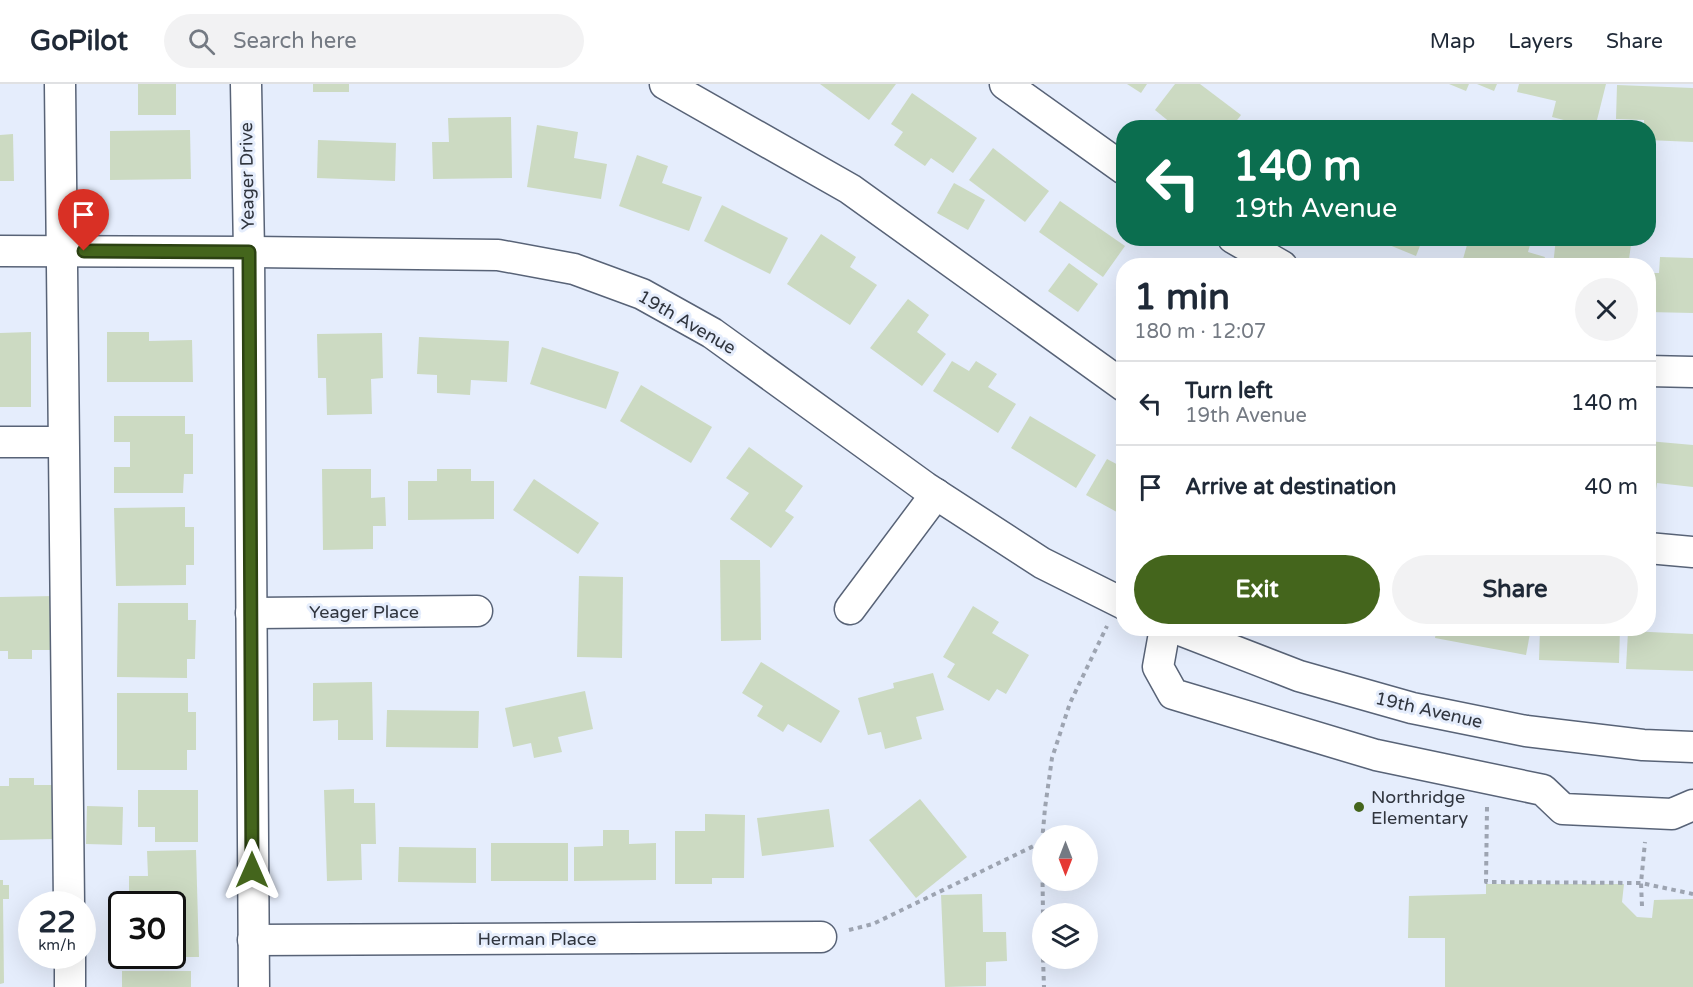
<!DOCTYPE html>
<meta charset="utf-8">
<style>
:root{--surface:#fff;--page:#f2f2f3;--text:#1f2937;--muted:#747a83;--line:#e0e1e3;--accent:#44651c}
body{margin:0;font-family:"Varela Round",sans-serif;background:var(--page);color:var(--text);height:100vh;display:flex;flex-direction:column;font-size:22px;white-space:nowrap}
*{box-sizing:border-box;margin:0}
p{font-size:20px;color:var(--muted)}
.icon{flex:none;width:33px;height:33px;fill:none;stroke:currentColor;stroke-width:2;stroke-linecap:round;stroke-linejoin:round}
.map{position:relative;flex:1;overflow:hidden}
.details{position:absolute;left:1116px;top:174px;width:540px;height:378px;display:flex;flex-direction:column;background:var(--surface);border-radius:24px;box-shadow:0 6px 24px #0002}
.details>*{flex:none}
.top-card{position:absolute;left:1116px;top:36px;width:540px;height:126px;border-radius:24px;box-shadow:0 6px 24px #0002;background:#0b6e4f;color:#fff;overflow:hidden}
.needle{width:39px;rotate:180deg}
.tools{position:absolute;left:1032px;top:741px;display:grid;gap:12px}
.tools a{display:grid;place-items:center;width:66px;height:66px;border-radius:50%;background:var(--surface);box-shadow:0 6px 24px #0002;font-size:30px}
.speed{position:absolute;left:18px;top:807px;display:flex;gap:12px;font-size:30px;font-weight:700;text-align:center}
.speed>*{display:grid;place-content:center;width:78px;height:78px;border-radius:50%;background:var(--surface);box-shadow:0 6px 24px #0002;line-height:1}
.speed small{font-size:15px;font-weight:400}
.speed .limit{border:3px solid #111;border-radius:9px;background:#fff;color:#111}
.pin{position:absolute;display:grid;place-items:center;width:51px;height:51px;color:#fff;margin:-62px -26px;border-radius:50% 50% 50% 0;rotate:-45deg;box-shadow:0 0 6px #0007}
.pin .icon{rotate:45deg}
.me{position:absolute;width:66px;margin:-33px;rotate:0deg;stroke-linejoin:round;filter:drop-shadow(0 0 4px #0008)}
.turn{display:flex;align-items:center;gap:21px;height:126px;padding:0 18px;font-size:27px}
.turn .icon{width:78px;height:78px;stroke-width:2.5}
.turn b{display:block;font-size:42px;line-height:51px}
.round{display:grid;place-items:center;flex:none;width:63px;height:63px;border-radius:32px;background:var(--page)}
.overview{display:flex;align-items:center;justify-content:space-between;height:102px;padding:0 18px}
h1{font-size:36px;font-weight:800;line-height:45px}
.primary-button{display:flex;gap:12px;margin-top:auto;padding:12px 18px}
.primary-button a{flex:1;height:69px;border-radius:36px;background:var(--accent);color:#fff;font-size:24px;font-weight:800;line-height:69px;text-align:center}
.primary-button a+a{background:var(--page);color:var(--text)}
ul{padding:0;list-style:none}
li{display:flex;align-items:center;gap:18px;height:84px;padding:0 18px;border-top:2px solid var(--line)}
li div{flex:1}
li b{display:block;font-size:22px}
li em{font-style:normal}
header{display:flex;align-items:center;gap:36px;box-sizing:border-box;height:84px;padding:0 30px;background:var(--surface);border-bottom:2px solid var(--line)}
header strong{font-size:28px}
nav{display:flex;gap:33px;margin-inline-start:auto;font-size:21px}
.search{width:420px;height:54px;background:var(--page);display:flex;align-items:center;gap:15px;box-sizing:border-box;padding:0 21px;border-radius:33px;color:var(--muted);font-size:22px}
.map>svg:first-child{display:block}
.building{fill:#ccdac2}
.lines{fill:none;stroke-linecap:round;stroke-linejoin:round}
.minor-casing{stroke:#586377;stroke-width:33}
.path{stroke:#9da4b1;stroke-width:4;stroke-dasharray:4.5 4.5;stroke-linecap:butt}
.minor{stroke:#fff;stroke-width:30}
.route-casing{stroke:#2c4212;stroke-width:15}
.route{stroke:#44651c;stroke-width:10}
.poi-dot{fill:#44651c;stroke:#e5edfc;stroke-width:2}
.labels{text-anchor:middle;stroke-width:6;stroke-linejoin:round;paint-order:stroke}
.street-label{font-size:18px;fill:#30353e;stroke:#e5edfc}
.poi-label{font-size:18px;fill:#30353e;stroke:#e5edfc;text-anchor:start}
</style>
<header>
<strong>GoPilot</strong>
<div class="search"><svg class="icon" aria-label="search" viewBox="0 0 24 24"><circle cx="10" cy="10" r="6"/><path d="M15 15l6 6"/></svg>Search here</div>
<nav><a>Map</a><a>Layers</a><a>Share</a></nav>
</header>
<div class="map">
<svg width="1693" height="903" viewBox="0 0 1693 903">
<rect width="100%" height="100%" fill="#e5edfc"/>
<g class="building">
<rect x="138" y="0" width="38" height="31"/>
<rect x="313" y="0" width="36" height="8"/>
<path d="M820,0H896L869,36Z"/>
<path d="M1127,0H1147L1141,9Z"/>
<path d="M1175,0H1200L1241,31L1231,44H1177L1155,26Z"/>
<path d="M1449,0H1469L1466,7Z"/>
<path d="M1477,0H1497L1494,7Z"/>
<path d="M1519,0H1606L1595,44L1552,33L1556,17L1517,8Z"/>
<path d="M1617,1L1693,4V58L1648,56V44H1644V36L1616,35Z"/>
<path d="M912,9L977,54L953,89L931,74L925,82L894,61L903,48L891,40Z"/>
<path d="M511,33L512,94L433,95L432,58H449L448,34Z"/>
<path d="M537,41L578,48L574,74L607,80L601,115L527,103Z"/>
<path d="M190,46L191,95L110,96V47Z"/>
<path d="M13,50L14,97H0V51Z"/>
<path d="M318,56L396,59L395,97L317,94Z"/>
<path d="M993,64L1049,107L1025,138L969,96Z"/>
<path d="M637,71L668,82L662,99L702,113L689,147L619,122Z"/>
<path d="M954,99L985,116L968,146L937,129Z"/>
<path d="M1060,117L1125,162L1103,193L1039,148Z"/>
<path d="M722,121L788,154L770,190L704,157Z"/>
<path d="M821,150L856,173L850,183L877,201L850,241L787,200Z"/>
<path d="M1377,154H1423L1416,172L1377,156Z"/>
<path d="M1469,154L1498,161L1500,154H1532L1528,168L1545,173L1542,182H1461Z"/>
<path d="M1556,154L1602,159L1603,154H1632L1628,182H1553Z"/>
<path d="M1660,173L1693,174V229L1648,228V189H1659Z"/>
<path d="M1069,179L1098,200L1078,228L1048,207Z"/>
<path d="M908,215L929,231L917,248L946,270L922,302L870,264Z"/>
<path d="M31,248V323H0V249Z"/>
<path d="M107,248H149V257L192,256L193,298H107Z"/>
<path d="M382,249L383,294L371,295L372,330L327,331L326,294H318L317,250Z"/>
<path d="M419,253L509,257L507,298L471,296L470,311L437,309V291L417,290Z"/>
<path d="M542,263L619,288L606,325L530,300Z"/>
<path d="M952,277L969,287L976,277L997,290L988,303L1016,320L998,349L933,307Z"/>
<path d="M641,301L712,343L691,379L620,337Z"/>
<path d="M114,332H185V350H193V390H184L183,409H114V383H130V358H114Z"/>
<path d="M1030,332L1096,371L1076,404L1011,364Z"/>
<path d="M1648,357L1693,361V403L1657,399L1655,413L1648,412Z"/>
<path d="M749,363L803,402L785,427L794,433L771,464L730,435L749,409L726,394Z"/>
<path d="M1107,375L1124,384V432L1086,411Z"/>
<path d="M322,385H371V414L385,413L386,442H373V465L323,466Z"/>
<path d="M437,385H471V397H494V435L408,436V397H437Z"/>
<path d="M534,395L599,439L578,470L513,426Z"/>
<path d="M185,423V443H194V481H186V501L116,502L114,424Z"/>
<path d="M720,476H760L761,556L721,557Z"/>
<path d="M579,492L623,493L622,574L577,573Z"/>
<path d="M54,512L55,566H32V575H8V567H0V513Z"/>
<path d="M118,519H188V536H196L195,575H187V594L117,593Z"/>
<path d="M973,522L999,538L992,549L1029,571L1006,610L997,605L989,617L947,593L955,580L943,573Z"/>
<path d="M1437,544H1531L1526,571L1435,554Z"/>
<path d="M1540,544H1620L1619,579L1539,576Z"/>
<path d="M1628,547L1693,550V587L1626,585Z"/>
<path d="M761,578L840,627L821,659L788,640L783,648L757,632L763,622L742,609Z"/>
<path d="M933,589L944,626L916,633L922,655L885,665L881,648L868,651L858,614L894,604L893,599Z"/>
<path d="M372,598L373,656H338V636L313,637V599Z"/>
<path d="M585,607L593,645L558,653L562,668L534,674L531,659L513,663L505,624Z"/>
<path d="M117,609H188V628H196V666H187V686H117Z"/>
<path d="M387,626L479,627L478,664L386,663Z"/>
<path d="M9,694H34V701H56V755L0,756V702H9Z"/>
<path d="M354,705V719H375L376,760H361L362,796L327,797L324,706Z"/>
<path d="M138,706H198V758H155V743H138Z"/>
<path d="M920,715L967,773L916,814L869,756Z"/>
<path d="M87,722L123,723L122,761L86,760Z"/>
<path d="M829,725L834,763L762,772L757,734Z"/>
<path d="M705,730L745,731L744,794H712V800H675V747H705Z"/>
<path d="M603,746H629V760L656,759V796L574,797V763L603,762Z"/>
<rect x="491" y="759" width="77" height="38"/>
<path d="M399,763L476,764V799L398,798Z"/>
<path d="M196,766L199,873H172V820L129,819V792H148L147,767Z"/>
<path d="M0,796H3V801H9V815H3L4,899L0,900Z"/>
<path d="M1486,800H1624L1622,818L1637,833L1652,834L1654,816L1693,815V903H1445V854H1408L1409,812L1486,810Z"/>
<path d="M982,810L983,848H1006L1007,877L986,878V902L945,903L941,811Z"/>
<path d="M115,824H122V872H158V873L115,874Z"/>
<rect x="122" y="887" width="69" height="16"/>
</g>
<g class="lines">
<defs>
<g id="minor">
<path d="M60,0L69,820"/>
<path d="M246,0L249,168L254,903"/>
<path d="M665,0L850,105L1124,302"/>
<path d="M1005,0L1124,85"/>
<path d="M1233,154L1282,182"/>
<path d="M0,167L249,168L498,171L574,185L642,210L712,249L925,403L1042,479L1124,520"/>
<path d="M1648,287L1693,288"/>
<path d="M0,358H63"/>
<path d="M1648,464L1693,468"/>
<path d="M850,525L936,410"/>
<path d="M251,529L477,527"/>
<path d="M1165,544L1158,583L1173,610L1376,671L1543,706L1563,725L1672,730L1693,721"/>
<path d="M1175,544L1299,592L1412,624L1526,647L1643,661L1693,663"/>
<path d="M253,856L821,853"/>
<path d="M70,872V903"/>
</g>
</defs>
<use href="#minor" class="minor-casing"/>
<g class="path">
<path d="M1487,723L1486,798L1641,799L1693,810"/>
<path d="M1642,822L1641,799L1645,758"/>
<path d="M1043,830L1042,758L1045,724L1052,674L1070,619L1107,542"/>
<path d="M849,846L873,840L1042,758"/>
<path d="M1043,874L1044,903"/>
</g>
<use href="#minor" class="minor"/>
</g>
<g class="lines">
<defs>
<path id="route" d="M84,167L249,168L252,786"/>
</defs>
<use href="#route" class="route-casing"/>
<use href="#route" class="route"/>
</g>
<circle class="poi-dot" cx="1359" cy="723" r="6"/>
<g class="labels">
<g class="street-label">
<text transform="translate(247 92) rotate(-91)" y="6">Yeager Drive</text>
<text transform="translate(687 238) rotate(30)" y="6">19th Avenue</text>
<text x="364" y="534">Yeager Place</text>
<text transform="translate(1429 626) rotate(13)" y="6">19th Avenue</text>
<text x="537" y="861">Herman Place</text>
</g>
<g class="poi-label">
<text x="1371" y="719">Northridge<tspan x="1371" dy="21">Elementary</tspan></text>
</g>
</g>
</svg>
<div class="tools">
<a><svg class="needle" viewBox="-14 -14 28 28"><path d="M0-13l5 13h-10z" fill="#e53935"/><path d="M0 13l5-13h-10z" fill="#747a83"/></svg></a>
<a><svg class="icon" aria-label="layers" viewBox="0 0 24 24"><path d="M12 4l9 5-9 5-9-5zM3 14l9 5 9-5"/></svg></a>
</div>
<div class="speed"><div>22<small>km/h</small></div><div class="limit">30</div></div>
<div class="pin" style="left:84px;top:167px;background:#d93025"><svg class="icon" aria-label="arrive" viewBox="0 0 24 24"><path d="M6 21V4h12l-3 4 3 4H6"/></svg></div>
<svg class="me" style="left:252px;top:786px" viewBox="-20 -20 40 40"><path d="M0-17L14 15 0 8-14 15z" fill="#44651c" stroke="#fff" stroke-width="4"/></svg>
<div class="top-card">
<div class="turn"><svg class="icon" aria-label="left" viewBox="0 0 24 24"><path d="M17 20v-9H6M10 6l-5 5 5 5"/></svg><div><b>140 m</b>19th Avenue</div></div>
</div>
<section class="details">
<div class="overview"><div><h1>1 min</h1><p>180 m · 12:07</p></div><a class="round"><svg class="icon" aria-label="close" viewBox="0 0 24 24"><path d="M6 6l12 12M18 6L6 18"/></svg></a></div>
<ul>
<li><svg class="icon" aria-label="left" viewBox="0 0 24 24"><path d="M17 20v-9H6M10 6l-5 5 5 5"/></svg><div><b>Turn left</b><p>19th Avenue</p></div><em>140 m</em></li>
<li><svg class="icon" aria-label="arrive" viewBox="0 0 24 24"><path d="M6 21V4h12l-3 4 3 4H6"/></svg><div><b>Arrive at destination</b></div><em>40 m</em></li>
</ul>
<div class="primary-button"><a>Exit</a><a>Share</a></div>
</section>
</div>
